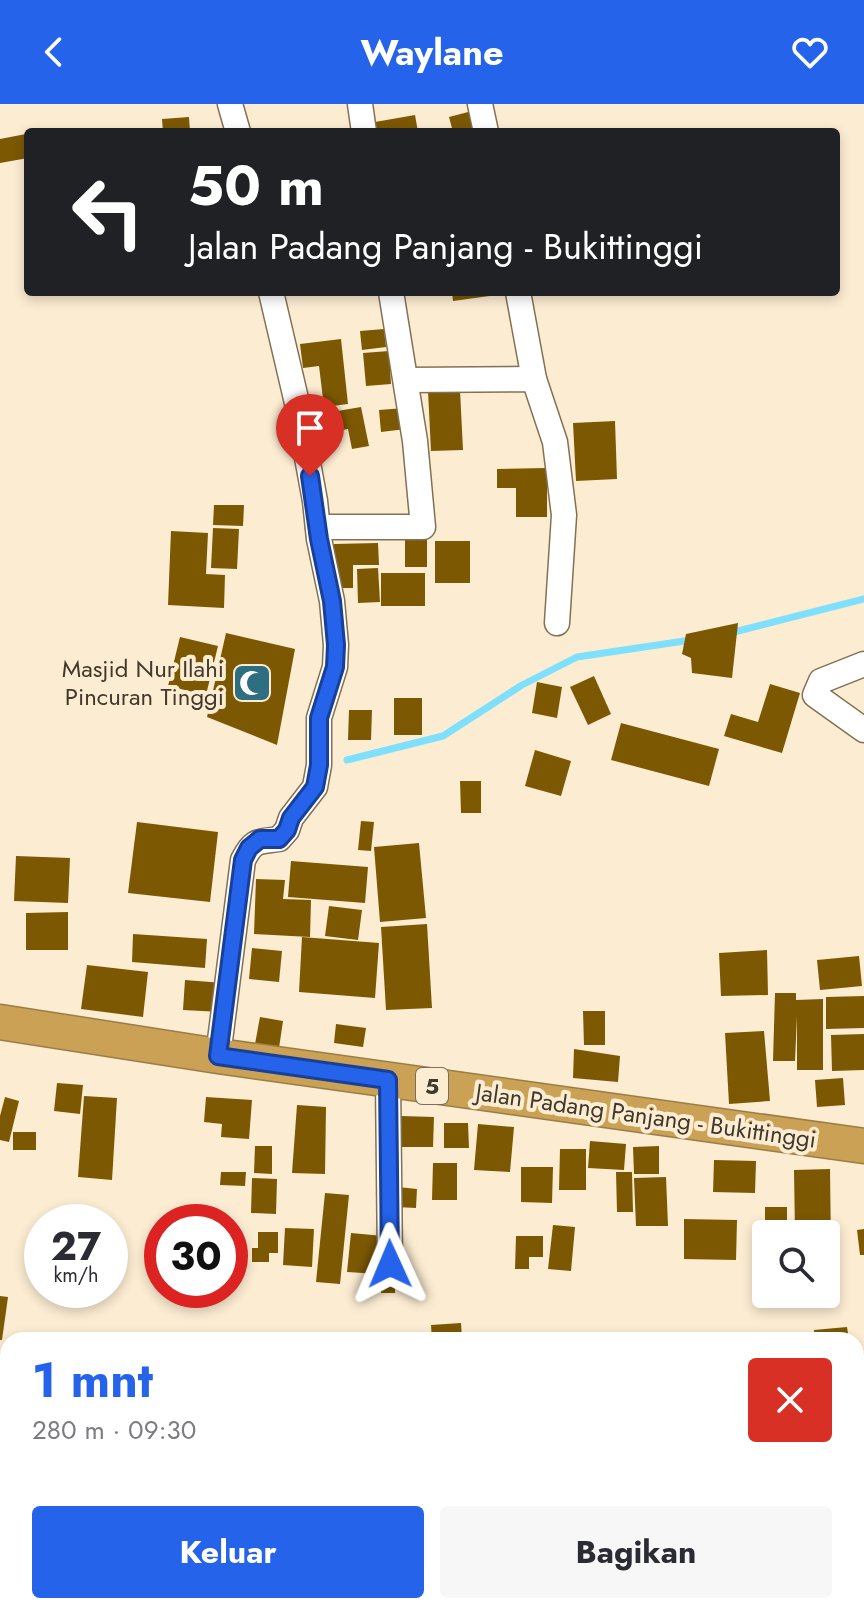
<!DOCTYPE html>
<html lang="id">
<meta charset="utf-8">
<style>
:root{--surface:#fff;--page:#f7f7f7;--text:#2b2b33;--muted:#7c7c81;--accent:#2563eb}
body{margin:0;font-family:Jost,sans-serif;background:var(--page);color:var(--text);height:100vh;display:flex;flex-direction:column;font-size:30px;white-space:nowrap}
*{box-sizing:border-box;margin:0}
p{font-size:26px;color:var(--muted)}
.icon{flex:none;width:44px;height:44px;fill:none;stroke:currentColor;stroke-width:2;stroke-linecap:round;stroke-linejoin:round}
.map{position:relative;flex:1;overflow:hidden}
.panel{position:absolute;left:0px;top:1228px;width:864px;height:282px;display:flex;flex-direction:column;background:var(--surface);border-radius:24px 24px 0 0;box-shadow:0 4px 12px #0003}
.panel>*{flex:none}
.guide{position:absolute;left:24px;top:24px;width:816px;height:168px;border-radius:8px;box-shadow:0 4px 12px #0003;background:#202124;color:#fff;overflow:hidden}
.fabs{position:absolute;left:752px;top:1116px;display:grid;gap:16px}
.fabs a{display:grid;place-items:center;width:88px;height:88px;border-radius:8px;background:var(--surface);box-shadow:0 4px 12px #0003;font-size:40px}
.speed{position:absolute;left:24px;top:1100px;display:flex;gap:16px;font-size:40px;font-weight:700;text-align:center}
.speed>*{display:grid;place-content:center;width:104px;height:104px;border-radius:50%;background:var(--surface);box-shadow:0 4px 12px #0003;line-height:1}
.speed small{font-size:20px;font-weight:400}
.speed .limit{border:12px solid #d22;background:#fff;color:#111}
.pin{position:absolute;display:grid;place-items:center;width:68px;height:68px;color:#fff;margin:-82px -34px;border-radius:50% 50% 50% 0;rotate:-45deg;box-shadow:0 0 8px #0007}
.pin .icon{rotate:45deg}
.me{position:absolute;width:88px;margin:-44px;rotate:359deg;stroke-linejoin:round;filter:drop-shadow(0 0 6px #0008)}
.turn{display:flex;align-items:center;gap:28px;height:168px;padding:0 32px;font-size:36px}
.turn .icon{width:104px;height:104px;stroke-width:2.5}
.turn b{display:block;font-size:56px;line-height:68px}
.round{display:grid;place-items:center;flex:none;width:84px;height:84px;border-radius:8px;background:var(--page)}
.headline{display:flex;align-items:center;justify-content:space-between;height:136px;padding:0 32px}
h1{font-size:48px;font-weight:700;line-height:60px;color:var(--accent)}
.button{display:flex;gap:16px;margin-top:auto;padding:16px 32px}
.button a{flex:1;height:92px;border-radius:8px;background:var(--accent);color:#fff;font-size:32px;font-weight:700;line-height:92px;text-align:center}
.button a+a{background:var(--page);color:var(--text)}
header{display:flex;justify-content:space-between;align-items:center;height:104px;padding:0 32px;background:var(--accent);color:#fff;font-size:36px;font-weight:700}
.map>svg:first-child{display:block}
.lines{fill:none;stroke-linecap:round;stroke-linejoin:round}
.stream{stroke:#7ee0fc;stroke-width:7}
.building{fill:#7c5802}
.minor-casing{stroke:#827154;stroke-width:27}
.highway-casing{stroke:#9a7d47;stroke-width:37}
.minor{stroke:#fff;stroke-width:24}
.highway{stroke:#caa155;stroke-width:34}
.route-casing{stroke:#184099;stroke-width:20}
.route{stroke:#2563eb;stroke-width:14}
.labels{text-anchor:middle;stroke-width:8;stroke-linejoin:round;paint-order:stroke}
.shield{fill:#fcecd2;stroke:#796f5e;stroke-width:2}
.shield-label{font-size:22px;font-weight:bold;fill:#41392c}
.poi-label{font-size:24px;fill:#41392c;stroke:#fcecd2;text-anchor:end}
.street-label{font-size:24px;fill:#41392c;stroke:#fcecd2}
</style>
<header><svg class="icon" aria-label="back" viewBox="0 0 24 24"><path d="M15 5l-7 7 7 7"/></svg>Waylane<svg class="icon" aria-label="heart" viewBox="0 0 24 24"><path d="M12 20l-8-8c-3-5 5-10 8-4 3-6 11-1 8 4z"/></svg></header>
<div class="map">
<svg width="864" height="1509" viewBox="0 0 864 1509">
<rect width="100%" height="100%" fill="#fcecd2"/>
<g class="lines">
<g class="stream">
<path d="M730,529L864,495"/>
<path d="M347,656L443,632L522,581L577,553L691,536"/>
</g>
</g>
<g class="building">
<path d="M472,7L478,28H453L449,13Z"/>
<path d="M415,11L418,28H377L375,18Z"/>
<path d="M189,13L190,28H163L162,15Z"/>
<path d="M26,30L28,54L0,59V35Z"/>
<path d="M452,188H504V190L453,197Z"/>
<path d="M384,225L386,243L362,246L360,227Z"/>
<path d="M341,235L348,300L324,303L319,262L303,264L300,240Z"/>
<path d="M389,247L391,280L366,282L363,249Z"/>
<path d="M460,286L463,346L431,347L428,287Z"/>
<path d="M361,303L369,342L352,345L348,325L318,330L314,311Z"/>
<path d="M404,304L406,325L381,328L379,306Z"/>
<path d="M615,317L617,375L576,377L573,319Z"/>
<path d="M547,364V413H516V384H497V365Z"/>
<path d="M214,401H244L243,422L213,421Z"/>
<path d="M213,424L239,425L237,465L211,464Z"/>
<path d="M171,427L208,429L206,470L225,471L224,504L168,501Z"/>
<rect x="405" y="432" width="22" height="31"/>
<rect x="435" y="437" width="35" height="42"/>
<path d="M378,439L379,461H353V484H334V440Z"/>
<path d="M378,464L380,498L358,499L357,465Z"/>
<rect x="381" y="469" width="44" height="33"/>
<path d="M738,519L732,574L692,569L691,554L682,550L686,530Z"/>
<path d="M226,529L295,545L277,641L207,613Z"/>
<path d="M180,533L218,542L206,591L168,582Z"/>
<path d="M594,572L611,610L588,621L570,583Z"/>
<path d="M537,578L562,583L557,614L532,609Z"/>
<path d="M770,580L800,589L782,649L724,632L731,610L758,618Z"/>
<rect x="394" y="594" width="28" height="37"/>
<path d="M349,606H372L371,636H348Z"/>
<path d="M621,619L719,645L709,682L611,656Z"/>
<path d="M535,646L571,657L561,692L525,682Z"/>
<path d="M460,677H481V709H461Z"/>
<path d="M361,717L374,718L371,747L358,746Z"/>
<path d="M137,718L218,728L210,798L128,789Z"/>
<path d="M419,739L426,814L380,818L374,743Z"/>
<path d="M16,752L70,754L68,799L14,797Z"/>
<path d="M291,757L368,763L365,799L288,793Z"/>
<path d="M256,775L285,776L283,795L311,796L310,833L254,830Z"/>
<path d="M329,802L362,806L358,836L325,832Z"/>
<path d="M68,808V846H26V809Z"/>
<path d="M427,820L432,904L386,906L381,823Z"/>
<path d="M133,830L207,835L205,864L132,858Z"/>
<path d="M302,833L379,839L375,894L299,888Z"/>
<path d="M252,844L282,847L279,878L249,875Z"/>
<path d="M767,846L768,891L721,892L719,849Z"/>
<path d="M859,852L862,882L820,886L817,856Z"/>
<path d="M87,861L148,868L143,913L81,905Z"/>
<path d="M185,876L223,879L221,908L183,906Z"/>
<path d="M775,889H796V896L823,895V966H797V912L795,957H773Z"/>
<path d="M864,892V924L826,925V893Z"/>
<path d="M583,907H605V941H584Z"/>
<path d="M260,913L283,917L279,944L255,940Z"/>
<path d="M336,920L366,924L363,943L334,939Z"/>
<path d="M764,927L770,997L729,1000L725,929Z"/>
<path d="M864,930V966L832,967L831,931Z"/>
<path d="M574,945L620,952L618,978L573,974Z"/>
<path d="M843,974L845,1001L817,1003L815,976Z"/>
<path d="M57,979L83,981L80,1010L54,1007Z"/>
<path d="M84,992L117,994L112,1076L78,1073Z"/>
<path d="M5,993L19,997L9,1038L0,1036V1012Z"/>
<path d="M206,993L252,996L249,1035L221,1033L222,1020L204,1018Z"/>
<path d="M297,1001L326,1003L325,1070L292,1069Z"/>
<path d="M401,1012L434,1013L433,1043H401Z"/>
<path d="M444,1019H468L469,1044H444Z"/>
<path d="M478,1020L514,1023L510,1068L474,1066Z"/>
<rect x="13" y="1028" width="23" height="18"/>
<path d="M590,1037L626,1040L624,1066L588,1064Z"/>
<path d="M255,1042H272V1070L254,1069Z"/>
<path d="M659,1042V1070H634L633,1043Z"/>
<path d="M560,1045H586V1086H559Z"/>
<path d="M714,1056L756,1057L755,1089L713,1088Z"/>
<path d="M433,1059H457V1096H432Z"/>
<path d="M521,1063H553L552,1099L521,1098Z"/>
<path d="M830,1065L831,1143H826V1130H795L794,1066Z"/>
<path d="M221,1068H246L245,1082L220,1081Z"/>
<path d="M616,1068H632L633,1108H617Z"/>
<path d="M666,1073L668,1122H636L634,1074Z"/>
<path d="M252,1074L277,1075L276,1110L251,1109Z"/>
<path d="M398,1083L417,1085L416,1104L396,1103Z"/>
<path d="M325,1089L349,1091L340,1180L316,1178Z"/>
<rect x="765" y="1103" width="22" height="27"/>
<path d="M684,1115L737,1116L736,1156L684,1155Z"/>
<path d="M553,1121L575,1123L571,1167L548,1165Z"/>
<path d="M285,1124L314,1125L312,1163L283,1161Z"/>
<path d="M864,1125V1151H860L857,1126Z"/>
<path d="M258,1128H278V1149H269V1158H252V1144H258Z"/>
<path d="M351,1129L383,1132L379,1170L347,1168Z"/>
<path d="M516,1132H543V1153H529V1165H515Z"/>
<path d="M381,1163L395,1164V1189H381Z"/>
<path d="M0,1192L8,1193L2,1236H0Z"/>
<path d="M461,1219L462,1236H432L431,1221Z"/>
<path d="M847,1223L849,1236H815L814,1226Z"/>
<path d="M473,1232L505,1233V1236H473Z"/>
<path d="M752,1502V1509H723V1503Z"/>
<path d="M775,1502H809L810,1509H776Z"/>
</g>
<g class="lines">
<defs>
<g id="minor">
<path d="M230,0L238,28"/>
<path d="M360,0L364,28"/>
<path d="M480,0L486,28"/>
<path d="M518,188L534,275"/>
<path d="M406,276L534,275L555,338L564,411L557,519"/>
<path d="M318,423H423L415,337L391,188"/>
<path d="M864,560L821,577L815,591L864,626"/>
<path d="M218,952L243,756C254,735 258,738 279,735L287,726L291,714L315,683L319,661V614L335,563L336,541L332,497L319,435L315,397L297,299L271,188"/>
<path d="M388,976L390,1160"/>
</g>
<path id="highway" d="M0,918L218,952L864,1042"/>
</defs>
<use href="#minor" class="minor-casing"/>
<use href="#highway" class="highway-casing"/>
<use href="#minor" class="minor"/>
<use href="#highway" class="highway"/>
</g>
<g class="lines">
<defs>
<path id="route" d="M310,372L319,435L332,497L336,541L335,563L319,614V661L315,683L291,714L287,726L279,735H260L249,744L243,756L218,952L388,976L390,1160"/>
</defs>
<use href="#route" class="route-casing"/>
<use href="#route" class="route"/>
</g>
<defs>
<symbol id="mosque-square" viewBox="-11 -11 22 22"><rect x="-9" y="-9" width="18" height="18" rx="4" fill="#2d6f81" stroke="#fcecd2"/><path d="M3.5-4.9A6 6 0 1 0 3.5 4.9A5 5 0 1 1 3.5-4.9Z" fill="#fff"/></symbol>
</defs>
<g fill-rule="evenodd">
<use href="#mosque-square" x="230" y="557" width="44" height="44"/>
</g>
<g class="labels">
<rect class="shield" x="416" y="964" width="32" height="36" rx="6"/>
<g class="shield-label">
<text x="432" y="990">5</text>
</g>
<g class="poi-label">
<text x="224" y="573">Masjid Nur Ilahi<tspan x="224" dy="28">Pincuran Tinggi</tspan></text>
</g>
<g class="street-label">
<text transform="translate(646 1012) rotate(8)" y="8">Jalan Padang Panjang - Bukittinggi</text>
</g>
</g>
</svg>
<div class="fabs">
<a><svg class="icon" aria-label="search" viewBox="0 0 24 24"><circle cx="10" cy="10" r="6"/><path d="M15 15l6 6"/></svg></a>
</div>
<div class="speed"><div>27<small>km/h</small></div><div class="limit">30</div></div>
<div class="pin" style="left:310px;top:372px;background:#d93025"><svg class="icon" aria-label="arrive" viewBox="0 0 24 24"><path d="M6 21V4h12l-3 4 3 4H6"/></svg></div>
<svg class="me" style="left:390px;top:1160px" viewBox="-20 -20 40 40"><path d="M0-17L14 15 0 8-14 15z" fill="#2563eb" stroke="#fff" stroke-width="4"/></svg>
<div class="guide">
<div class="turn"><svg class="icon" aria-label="left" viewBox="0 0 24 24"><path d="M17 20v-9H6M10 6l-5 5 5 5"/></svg><div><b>50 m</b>Jalan Padang Panjang - Bukittinggi</div></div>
</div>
<section class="panel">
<div class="headline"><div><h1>1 mnt</h1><p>280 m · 09:30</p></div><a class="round" style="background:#d93025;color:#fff"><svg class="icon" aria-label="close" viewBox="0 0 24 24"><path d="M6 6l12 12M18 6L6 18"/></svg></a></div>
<div class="button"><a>Keluar</a><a>Bagikan</a></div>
</section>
</div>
